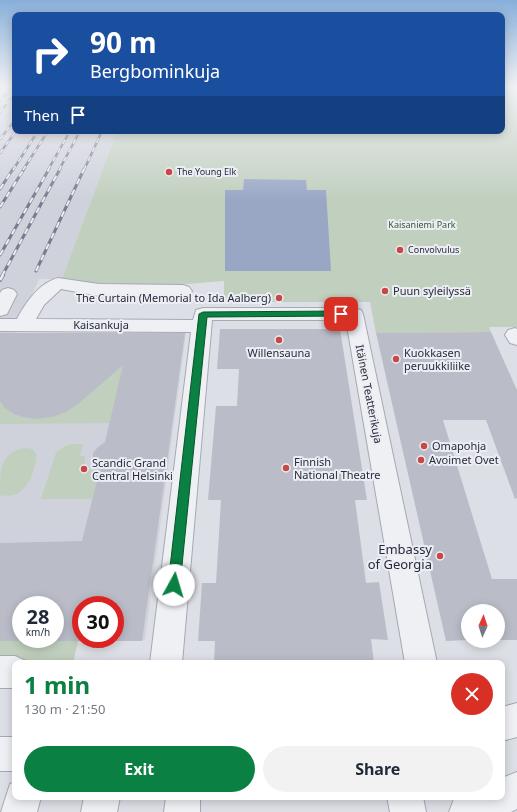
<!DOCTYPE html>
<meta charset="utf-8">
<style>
:root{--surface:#fff;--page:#f2f2f3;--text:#1f2937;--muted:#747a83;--accent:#0b8043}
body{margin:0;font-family:"Noto Sans",sans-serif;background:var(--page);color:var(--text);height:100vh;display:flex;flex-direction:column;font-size:15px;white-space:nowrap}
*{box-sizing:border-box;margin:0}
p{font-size:13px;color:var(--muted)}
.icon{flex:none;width:22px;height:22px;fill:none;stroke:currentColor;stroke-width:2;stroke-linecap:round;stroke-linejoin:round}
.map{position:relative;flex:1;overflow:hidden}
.sheet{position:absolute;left:12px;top:660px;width:493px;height:140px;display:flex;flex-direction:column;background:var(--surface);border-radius:8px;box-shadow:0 2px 10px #0003}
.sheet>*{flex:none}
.top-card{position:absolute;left:12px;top:12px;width:493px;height:122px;border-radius:8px;box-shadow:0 2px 10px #0003;background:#1a4fa0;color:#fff;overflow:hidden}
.needle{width:26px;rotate:3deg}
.fabs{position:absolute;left:461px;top:604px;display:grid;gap:8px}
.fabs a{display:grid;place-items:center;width:44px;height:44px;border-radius:50%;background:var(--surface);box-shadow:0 2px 10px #0003;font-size:20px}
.speed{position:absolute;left:12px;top:596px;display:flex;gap:8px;font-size:20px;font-weight:700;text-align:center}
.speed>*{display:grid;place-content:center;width:52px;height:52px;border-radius:50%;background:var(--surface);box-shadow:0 2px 10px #0003;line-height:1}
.speed small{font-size:10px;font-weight:400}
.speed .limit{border:6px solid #d22;background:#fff;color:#111}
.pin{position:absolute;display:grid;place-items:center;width:34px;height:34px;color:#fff;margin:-17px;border-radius:8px;box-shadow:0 2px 6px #0006}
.me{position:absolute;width:44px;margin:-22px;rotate:6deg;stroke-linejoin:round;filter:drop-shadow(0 0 3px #0008)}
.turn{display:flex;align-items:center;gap:14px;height:84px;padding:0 12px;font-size:18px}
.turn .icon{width:52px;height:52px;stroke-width:2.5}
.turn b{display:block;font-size:28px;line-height:34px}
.then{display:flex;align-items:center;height:38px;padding:0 12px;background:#0003;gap:8px;font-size:15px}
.round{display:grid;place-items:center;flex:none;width:42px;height:42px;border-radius:21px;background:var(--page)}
.overview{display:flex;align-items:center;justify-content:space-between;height:68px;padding:0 12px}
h1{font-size:24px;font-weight:700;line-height:30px;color:var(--accent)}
.primary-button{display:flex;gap:8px;margin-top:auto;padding:8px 12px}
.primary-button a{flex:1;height:46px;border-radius:24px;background:var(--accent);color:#fff;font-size:16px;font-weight:700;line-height:46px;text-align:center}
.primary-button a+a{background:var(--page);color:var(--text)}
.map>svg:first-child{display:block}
.built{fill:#cfd1db;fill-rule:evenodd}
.green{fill:#c0cfbe}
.water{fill:#99a7c5}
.building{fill:#babdc8;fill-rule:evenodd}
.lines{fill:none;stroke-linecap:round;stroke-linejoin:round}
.minor-casing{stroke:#a6a9b3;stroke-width:2}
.minor{fill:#eff0f4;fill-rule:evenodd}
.rail-far2-casing{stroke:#777c8f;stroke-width:2.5}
.rail-far1-casing{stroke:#777c8f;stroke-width:3}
.rail-casing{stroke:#777c8f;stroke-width:4}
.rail-far2{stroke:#eceef4;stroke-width:1.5;stroke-dasharray:5;stroke-linecap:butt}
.rail-far1{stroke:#eceef4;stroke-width:2;stroke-dasharray:6;stroke-linecap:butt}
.rail{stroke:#eceef4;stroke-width:2.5;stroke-dasharray:8;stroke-linecap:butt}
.route{fill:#0b8043;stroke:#07532c}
.poi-dot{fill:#c74846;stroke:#eceef4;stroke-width:1.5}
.labels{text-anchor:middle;stroke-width:4;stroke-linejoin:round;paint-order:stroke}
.far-poi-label{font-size:9px;fill:#272b3b;stroke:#eceef4;text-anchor:start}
.far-park-label{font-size:9px;fill:#365635;stroke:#eceef4}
.poi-label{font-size:11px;fill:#272b3b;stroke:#eceef4;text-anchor:start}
.street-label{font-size:11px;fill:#272b3b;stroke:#eceef4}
.near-poi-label{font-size:13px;fill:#272b3b;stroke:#eceef4;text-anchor:end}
</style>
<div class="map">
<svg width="517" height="812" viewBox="0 0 517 812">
<rect width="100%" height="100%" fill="#dddfe6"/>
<path class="built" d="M0,87H15V131H117L62,279H39L15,333H186L145,639L142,641H0ZM21,605H55V639H21ZM81,605H115V639H81Z"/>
<g class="green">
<path d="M502,87H517V327H489L491,332L376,333L370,302H224V281L161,286L116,287L62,279L117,131H502Z"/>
<path d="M124,362L110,423L0,424V399L5,408L14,414L22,417L36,419L66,411L78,404Z"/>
<path d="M73,444H83L80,456H85V464L89,470L99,472L92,499H41L56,453L65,446Z"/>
<path d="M25,448L32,449L36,453C37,460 35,465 33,472C28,487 18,499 0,495C0,470 0,452 25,448Z"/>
<path d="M0,641H78L73,663H15L0,665Z"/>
</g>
<path class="water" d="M244,179L306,180L307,190H326L331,271H225V190H243Z"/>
<g class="building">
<path d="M220,329H340L367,500H355L366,583L379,582L388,640L371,639L374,663H214L215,641H198L202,583H216L221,500H208L216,406H237L239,369H217Z"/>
<path d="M491,332L517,390V498L515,499L486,420H443L492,579H517V640H498V611H468V640L446,641L376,333Z"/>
<path d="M0,333H185L142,641H0V543L82,541L100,468L93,459V453L98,447L105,442L123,365L78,404L66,412L52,417L36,419L22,417L14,414L5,408L0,401ZM21,605H55V639H21ZM81,605H115V639H81Z"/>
</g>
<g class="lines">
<defs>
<g id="minor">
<path d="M58,278L99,284L183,285L189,287L192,291L189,295L183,297L99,296L61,289L44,305L36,319L193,320L196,310L203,308H354L361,310L363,314L437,663H405L346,320H212L182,663H150L191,332L0,331V319H17C26,302 39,283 58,278Z"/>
<path d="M8,288L14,290L17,294L7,314L0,316V293L2,290Z"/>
<path d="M515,328L517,329V345L510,343L505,335L508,330Z"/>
<path d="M0,656H15L26,661L27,663H15V688H0Z"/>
<path d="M517,703V737L502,741V707Z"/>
<rect x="0" y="737" width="15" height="34"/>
<path d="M517,772V809L511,812H449L454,799L459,797H502V778Z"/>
<path d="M15,782V797H41L37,812H1L10,784Z"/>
<path d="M84,797H120L117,812H81Z"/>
<path d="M166,797H200V812H164Z"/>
<path d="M387,797H423L426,812H390Z"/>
</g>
</defs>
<use href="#minor" class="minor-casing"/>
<use href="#minor" class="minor"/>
<defs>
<g id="rail-far2">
<path d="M0,101L12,87"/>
<path d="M0,112L15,94"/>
<path d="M0,139L15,120"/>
<path d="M0,153L16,131"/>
<path d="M13,170L38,131"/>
<path d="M23,170L48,131"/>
<path d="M48,170L70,131"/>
<path d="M59,170L80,131"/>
<path d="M84,170L102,131"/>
</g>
<g id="rail-far1">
<path d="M0,189L13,169"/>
<path d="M0,207L24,169"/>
<path d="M0,255L49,169"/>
<path d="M36,271L84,169"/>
<path d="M2,276L60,169"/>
</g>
<path id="rail" d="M0,280L3,275"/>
</defs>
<use href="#rail-far2" class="rail-far2-casing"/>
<use href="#rail-far1" class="rail-far1-casing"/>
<use href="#rail" class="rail-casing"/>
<use href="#rail-far2" class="rail-far2"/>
<use href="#rail-far1" class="rail-far1"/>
<use href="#rail" class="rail"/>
</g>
<linearGradient id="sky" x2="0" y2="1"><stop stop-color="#88afda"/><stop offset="0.43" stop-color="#f0f1f4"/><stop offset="1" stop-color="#f0f1f4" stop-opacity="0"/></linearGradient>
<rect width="517" height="201" fill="url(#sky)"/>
<path class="route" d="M341,311L345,314L344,316L207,317L180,585L178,589L174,591L170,589L168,585L199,314L203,312Z"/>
<g class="poi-dot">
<circle cx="169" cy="172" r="4"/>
<circle cx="400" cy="250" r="4"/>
<circle cx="385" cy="291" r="4"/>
<circle cx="279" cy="298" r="4"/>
<circle cx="279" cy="340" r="4"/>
<circle cx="396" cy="359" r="4"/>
<circle cx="424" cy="446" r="4"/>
<circle cx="421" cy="460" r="4"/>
<circle cx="286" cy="468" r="4"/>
<circle cx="84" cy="469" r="4"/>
<circle cx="440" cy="556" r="4"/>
</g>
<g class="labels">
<g class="far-poi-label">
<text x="177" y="175">The Young Elk</text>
<text x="408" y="253">Convolvulus</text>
</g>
<g class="far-park-label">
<text x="422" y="228">Kaisaniemi Park</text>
</g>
<g class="poi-label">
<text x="393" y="295">Puun syleilyssä</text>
<text x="271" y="302" text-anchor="end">The Curtain (Memorial to Ida Aalberg)</text>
<text x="279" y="357" text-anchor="middle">Willensauna</text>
<text x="404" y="357">Kuokkasen<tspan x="404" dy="13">peruukkiliike</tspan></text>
<text x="432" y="450">Omapohja</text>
<text x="429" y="464">Avoimet Ovet</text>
<text x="294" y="466">Finnish<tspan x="294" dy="13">National Theatre</tspan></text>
<text x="92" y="467">Scandic Grand<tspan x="92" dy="13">Central Helsinki</tspan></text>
</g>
<g class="street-label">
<text x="101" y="329">Kaisankuja</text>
<text transform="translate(369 394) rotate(79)" y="4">Itäinen Teatterikuja</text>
</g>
<g class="near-poi-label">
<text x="432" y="554">Embassy<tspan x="432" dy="15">of Georgia</tspan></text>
</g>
</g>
</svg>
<div class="fabs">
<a><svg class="needle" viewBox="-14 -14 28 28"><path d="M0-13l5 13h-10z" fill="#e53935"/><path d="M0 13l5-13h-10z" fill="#747a83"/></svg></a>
</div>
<div class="speed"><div>28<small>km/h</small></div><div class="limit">30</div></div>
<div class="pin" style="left:341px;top:314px;background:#d93025"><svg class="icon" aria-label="arrive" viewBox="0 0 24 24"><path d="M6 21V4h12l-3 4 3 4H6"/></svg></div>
<svg class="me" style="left:174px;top:585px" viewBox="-20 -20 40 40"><circle r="19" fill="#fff"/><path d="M0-13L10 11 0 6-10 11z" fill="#0b8043"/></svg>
<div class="top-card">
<div class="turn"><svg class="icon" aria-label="right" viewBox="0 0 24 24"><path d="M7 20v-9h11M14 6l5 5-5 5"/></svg><div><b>90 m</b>Bergbominkuja</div></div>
<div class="then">Then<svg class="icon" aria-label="arrive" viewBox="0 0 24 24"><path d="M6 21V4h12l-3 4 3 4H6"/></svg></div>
</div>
<section class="sheet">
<div class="overview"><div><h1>1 min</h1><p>130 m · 21:50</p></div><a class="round" style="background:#d93025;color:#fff"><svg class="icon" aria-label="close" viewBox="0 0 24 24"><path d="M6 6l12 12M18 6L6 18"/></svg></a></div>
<div class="primary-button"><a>Exit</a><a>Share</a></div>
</section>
</div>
